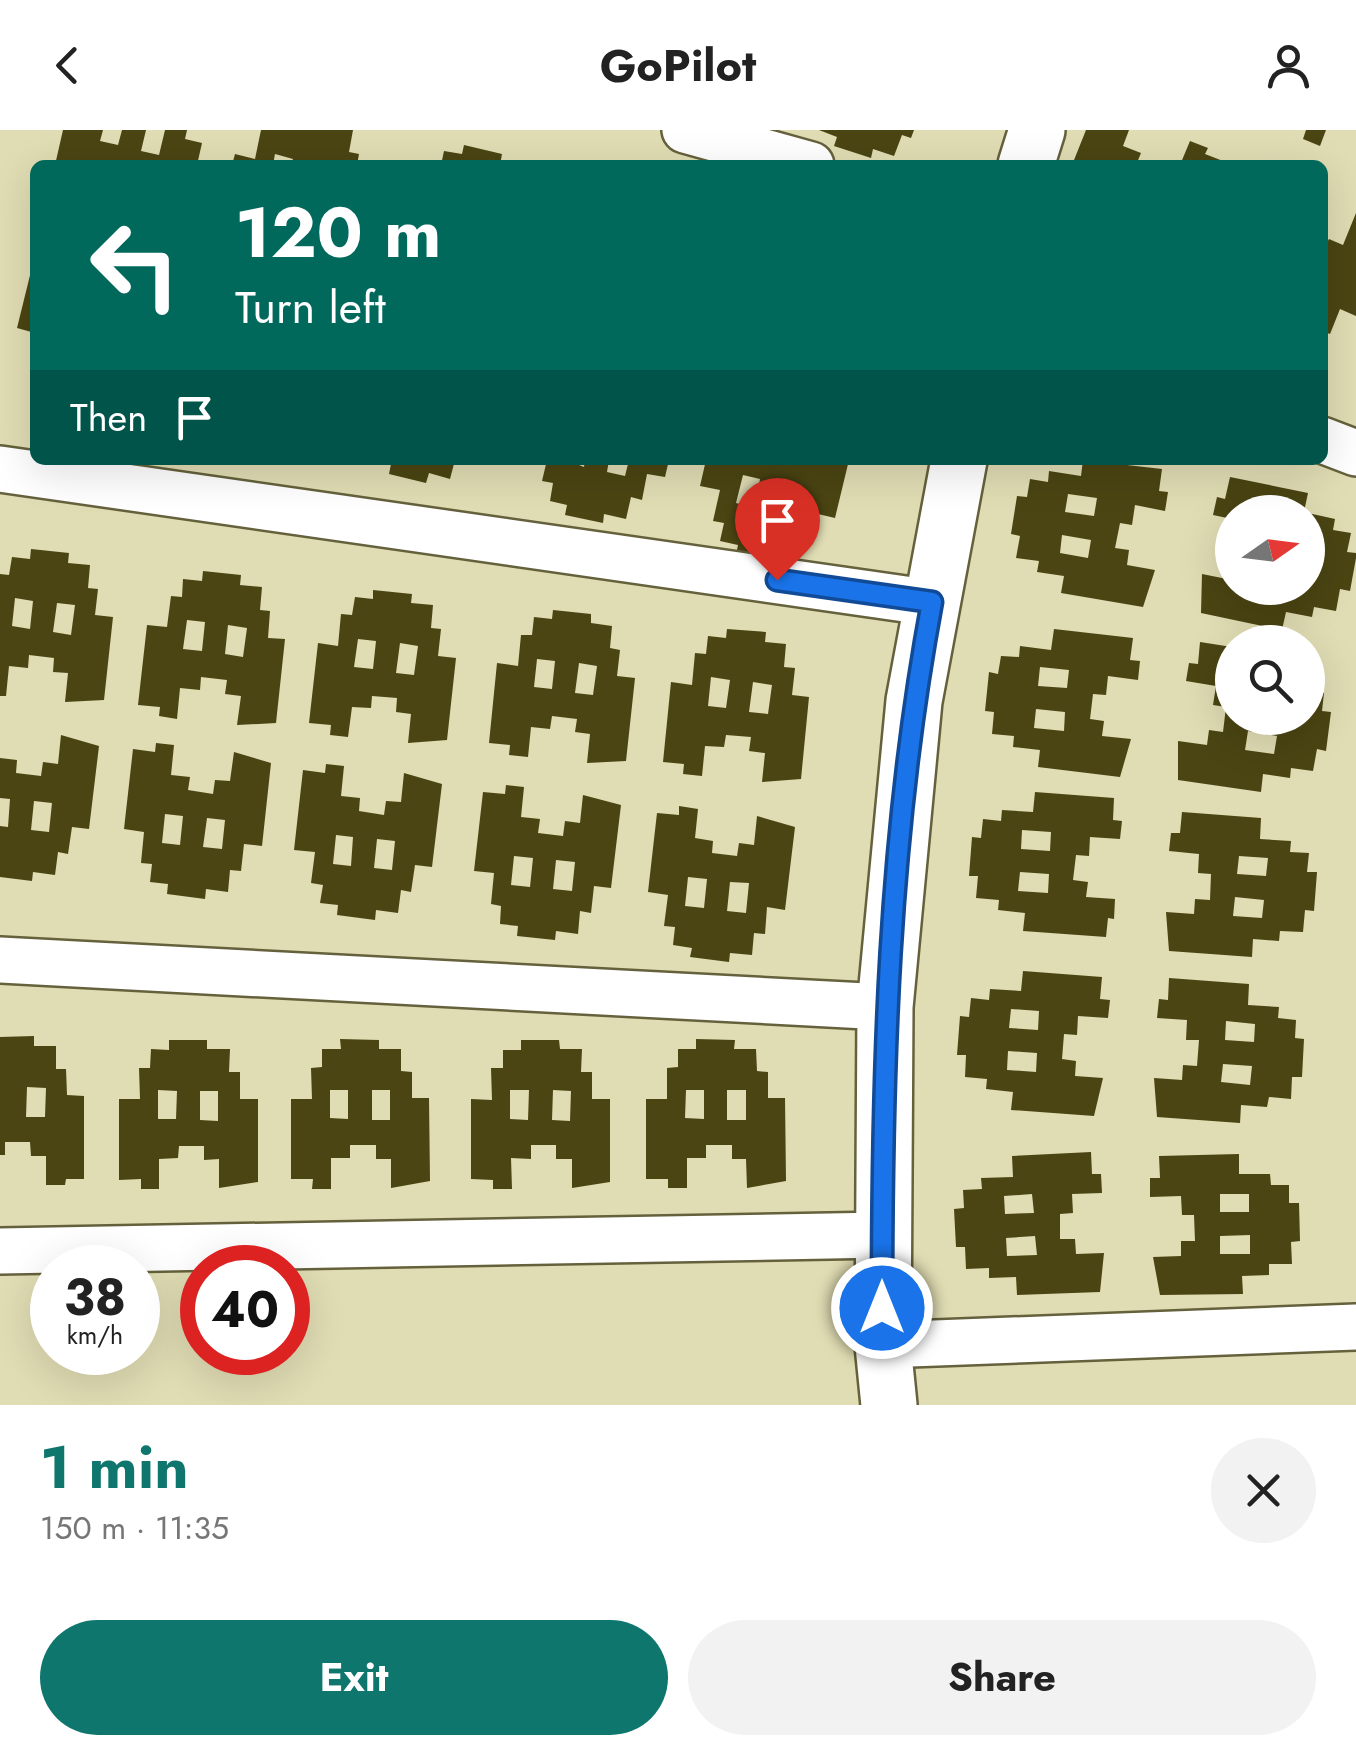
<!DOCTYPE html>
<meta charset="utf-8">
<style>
:root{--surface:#fff;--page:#f2f2f2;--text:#222;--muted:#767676;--accent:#0f766e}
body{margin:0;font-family:Jost,sans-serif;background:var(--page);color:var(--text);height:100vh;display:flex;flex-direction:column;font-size:38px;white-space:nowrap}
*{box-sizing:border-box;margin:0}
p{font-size:32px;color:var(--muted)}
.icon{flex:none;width:55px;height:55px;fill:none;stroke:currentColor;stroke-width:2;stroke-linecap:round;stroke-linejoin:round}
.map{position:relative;height:1275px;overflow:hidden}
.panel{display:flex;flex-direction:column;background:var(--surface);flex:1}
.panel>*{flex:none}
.top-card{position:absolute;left:30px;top:30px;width:1298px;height:305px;border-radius:15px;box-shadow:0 10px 40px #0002;background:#00695c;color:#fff;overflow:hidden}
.needle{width:65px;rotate:76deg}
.buttons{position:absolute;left:1215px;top:365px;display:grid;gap:20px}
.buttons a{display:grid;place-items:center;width:110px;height:110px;border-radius:50%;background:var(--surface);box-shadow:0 10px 40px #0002;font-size:50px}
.speed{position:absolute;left:30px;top:1115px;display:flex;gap:20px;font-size:50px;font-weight:700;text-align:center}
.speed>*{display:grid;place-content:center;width:130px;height:130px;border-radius:50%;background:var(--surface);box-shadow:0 10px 40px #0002;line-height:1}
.speed small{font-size:25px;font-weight:400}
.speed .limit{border:15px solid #d22;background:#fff;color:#111}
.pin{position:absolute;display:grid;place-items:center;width:85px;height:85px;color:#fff;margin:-102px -42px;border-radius:50% 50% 50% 0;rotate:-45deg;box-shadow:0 0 10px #0007}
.pin .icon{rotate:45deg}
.me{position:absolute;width:110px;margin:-55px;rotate:0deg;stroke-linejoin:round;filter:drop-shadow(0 0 8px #0008)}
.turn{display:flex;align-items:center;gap:35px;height:210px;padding:0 40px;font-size:45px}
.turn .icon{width:130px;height:130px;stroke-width:2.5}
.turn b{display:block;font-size:70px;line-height:85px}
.then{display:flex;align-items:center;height:95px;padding:0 40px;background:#0003;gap:20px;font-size:38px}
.round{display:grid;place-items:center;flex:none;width:105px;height:105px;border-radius:52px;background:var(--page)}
.headline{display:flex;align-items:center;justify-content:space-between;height:170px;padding:0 40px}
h1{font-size:60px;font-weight:700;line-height:75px;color:var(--accent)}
.button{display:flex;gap:20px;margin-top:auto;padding:20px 40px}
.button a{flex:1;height:115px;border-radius:60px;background:var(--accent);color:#fff;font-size:40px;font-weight:700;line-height:115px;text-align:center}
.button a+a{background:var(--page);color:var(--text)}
header{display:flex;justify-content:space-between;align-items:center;height:130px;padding:0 40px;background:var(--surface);font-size:45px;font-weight:700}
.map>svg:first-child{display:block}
.building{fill:#4b4513;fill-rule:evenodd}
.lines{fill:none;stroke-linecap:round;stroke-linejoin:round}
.minor-casing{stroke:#65613c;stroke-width:50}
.tertiary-casing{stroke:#65613c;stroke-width:60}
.minor{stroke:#fff;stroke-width:45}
.tertiary{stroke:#fff;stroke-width:55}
.route-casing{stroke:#114b97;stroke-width:25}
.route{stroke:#1a73e8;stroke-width:18}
</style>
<header><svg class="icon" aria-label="back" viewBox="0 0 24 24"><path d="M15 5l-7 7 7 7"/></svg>GoPilot<svg class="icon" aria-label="person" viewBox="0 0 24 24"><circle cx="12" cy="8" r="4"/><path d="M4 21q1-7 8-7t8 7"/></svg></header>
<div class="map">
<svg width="1356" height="1275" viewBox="0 0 1356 1275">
<rect width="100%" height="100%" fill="#e0dcb3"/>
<g class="building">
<path d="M63,0H103L100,11L118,15L122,0H146L141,21L159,25L165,0H187L185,9L202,13L197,35H55Z"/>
<path d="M261,0H353L349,22L359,24L357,35H291L293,29L275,24L273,35H232L235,24L255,29Z"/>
<path d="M819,0H914L911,8L902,5L894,26L873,19L871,28L834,16L837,7Z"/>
<path d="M1086,0H1129L1123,16L1141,23L1136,35H1072Z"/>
<path d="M1306,0H1326L1320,16L1303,9Z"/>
<path d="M1190,11L1208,18L1205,24L1223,31L1221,35H1180Z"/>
<path d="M464,15L502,24L500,35H441L444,21L462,24Z"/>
<path d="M1356,83V186L1340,179L1330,204L1322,201V163L1327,151L1322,149V122L1329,109L1343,115Z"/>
<path d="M35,125V203L17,198Z"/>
<path d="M380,330H455L450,349L429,343L426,353L389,344L391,334Z"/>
<path d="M547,330H567L584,337L585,330H609L607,342L625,346L629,330H669L665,347L647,344L642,370L631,367L626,389L604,384L603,393L565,385L567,375L550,371L553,353L542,351Z"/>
<path d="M706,330H849L835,388L818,384L812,410L802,408L797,429L775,424L773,434L736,425L738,415L720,411L724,393L713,391L720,360L700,356ZM743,345L760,349L755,378L736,373ZM784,353L801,358L796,387L778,383Z"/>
<path d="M1083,330L1162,339L1159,361L1168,362L1165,381L1135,375L1132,395L1120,393L1115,418L1129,420L1127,435L1155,440L1143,477L1061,463L1064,446L1037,442L1039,431L1016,428L1020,406L1011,404L1017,366L1027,367L1030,349L1048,352L1049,341L1081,346ZM1068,364L1097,368L1094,386L1065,382ZM1062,405L1091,410L1088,428L1060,423Z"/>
<path d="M1230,347L1308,363L1304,382H1232V389L1213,385L1217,367L1225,369Z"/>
<path d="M1308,383L1335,389L1333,400L1351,403L1347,422L1356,423V428L1350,461L1340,459L1336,481L1314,477L1312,487L1286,482L1282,500L1201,483L1202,444L1232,450V458L1298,463L1299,458H1308Z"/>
<path d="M31,419L69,423L68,433L90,435L88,458L98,459L95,485L113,487L104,570L65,572L68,543L53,542L54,528L29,525L28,538L9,536L6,566H0V444L9,445L12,427L30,429ZM15,468L33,471L30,499L12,496ZM57,473L75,475L71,505L53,502Z"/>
<path d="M203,441L241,445L240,455L262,457L260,480L270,481L268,508L285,509L276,593L237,595L241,566L225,564L227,550L201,547L200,560L180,558L177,589L159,586L160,577L138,575L147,495L167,497L171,466L182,467L183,449L202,451ZM187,490L205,492L202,521L183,519ZM228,495L247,498L243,527L225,524Z"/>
<path d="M373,460L412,464L411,473L433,475L431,498L441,499L438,526L456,528L447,610L408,613L411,584L396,582L397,568L372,566L371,578L352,577L348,607L330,605L331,595L309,593L318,513L338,516L341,484L352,485L355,467L373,469ZM358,509L376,511L373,539L354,537ZM400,513L418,516L414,545L396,543Z"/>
<path d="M553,480L591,484V493L612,496L610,518L620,520L617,546L635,548L626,631L587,633L590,604L575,602L577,589L552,586L550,599L531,597L528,627L509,625L510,615L489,613L497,533L518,536L521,505H532L534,487L552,489ZM537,529L555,531L552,559L534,557ZM579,533L597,536L593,565L575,563Z"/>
<path d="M727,499L766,502L765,512L786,514L784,537L795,538L792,565L809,567L801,649L762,652L765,623L749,621L751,607L726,605L724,617L705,616L702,646L683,644L684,634L663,632L671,552L692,555L695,523L706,524L708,506L726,508ZM711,547L730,550L726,578L708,576ZM753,552L772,555L768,584L749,582Z"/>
<path d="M1054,499L1133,508L1130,530L1140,531L1138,550L1108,546L1106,565L1093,564L1090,589L1104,591L1102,606L1131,609L1120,647L1038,637L1040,620L1013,617L1014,606L992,604L994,582L985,581L989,542L998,544L1001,526L1019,527L1020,516L1051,520ZM1040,537L1069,540L1067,558L1038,556ZM1036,579L1065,582L1064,601L1034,598Z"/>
<path d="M1200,512L1232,517V588H1308V560L1324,563L1322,581L1331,582L1326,621L1317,619L1313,641L1291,638L1290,648L1263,644L1261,662L1178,650V611L1207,615L1209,600L1223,602L1226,577L1213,575L1216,556L1186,551L1189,533L1198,534ZM1248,601L1277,606L1274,624L1245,620Z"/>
<path d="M61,605L99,616L89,699L72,697L68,724L58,722L55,745L33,742L32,751L0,747V696L8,697L10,669L0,668V628L17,630L16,643L41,646L43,632L58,634ZM34,671L52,673L49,702L31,700Z"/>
<path d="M156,613L174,615L171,645L190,647L188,660L213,664L215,650L230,651L234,622L271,633L262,716L244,714L241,741L230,740L228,762L206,759L205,769L167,764L168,754L150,752L152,734L141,733L144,702L124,699L133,619L155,622ZM165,684L183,686L180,715L162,713ZM207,688L225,690L222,719L203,717Z"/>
<path d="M326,634L344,636L341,666L360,668L359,681L384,685L386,671L401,672L404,643L442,654L432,737L415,735L411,762L401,760L398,783L376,780L375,790L337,785L338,775L320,773L323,755L311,753L315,722L294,720L303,640L325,643ZM336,705L353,707L351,736L333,734ZM377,709L395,711L392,740L374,738Z"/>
<path d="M506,655L524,657L521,687L540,689L538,703L563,706L565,691L580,693L583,665L621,675L611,758L594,756L591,783L580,781L578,804L556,801L555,810L517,806L518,796L500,794L501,776L491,774L494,743L474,741L483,662L505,664ZM514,726L533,728L530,757L511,755ZM556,730L575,732L572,761L553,759Z"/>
<path d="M1035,662L1114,668L1113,690L1122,691L1120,709L1090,707L1089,726L1076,725L1073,750L1088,752L1086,767L1115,769L1114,789L1108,788L1106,807L1023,801L1025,783L998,780L999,770L976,768L978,746H969L972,707L981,708L983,689L1001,691L1002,680L1033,682ZM1022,700L1051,702L1050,721L1021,719ZM1020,742L1049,744L1048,763L1018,761Z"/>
<path d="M679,676L698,679L695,708L713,711L712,723L737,726L739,713L754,715L757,686L795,697L785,780L767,777L765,804L754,803L752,825L730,823L729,832L690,827L692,818L673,815L675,797L664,796L668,765L648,762L657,683L679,685ZM688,747L707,749L704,778L685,776ZM730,752L749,753L746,783L727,781Z"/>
<path d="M1182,682L1261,688L1260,709L1291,711L1290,722L1309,723L1307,742H1317L1314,781L1305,780L1303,802L1280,801L1279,811L1253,809L1252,827L1169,821L1166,782L1194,784L1195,769L1210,770L1211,744L1198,743L1199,724L1169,721L1171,703H1180ZM1239,726L1268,728L1266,746L1237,744ZM1235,767L1264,770L1262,788L1233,786Z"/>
<path d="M1023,841L1102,847L1100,869L1110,870L1108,888L1078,886L1077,905L1064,904L1062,929L1076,931L1075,946L1103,948L1094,986L1011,980L1013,962L986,959L987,949L965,947L966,925H957L960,886L969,887L971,868L989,870L990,859L1021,861ZM1011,879L1039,881L1038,900L1009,898ZM1008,921L1037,923L1036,942L1007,940Z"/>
<path d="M1169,848L1249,854L1248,875L1279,877L1278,888L1296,890L1295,908L1304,909L1302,947H1292L1291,969L1269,967L1267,977L1241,975L1240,993L1157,987L1154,948L1182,950L1183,935L1197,936L1199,910H1186L1187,890L1157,888L1159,869L1168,870ZM1226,891L1255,894L1254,912L1225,910ZM1223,934L1252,936L1250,955L1221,952Z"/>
<path d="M34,906V916H56V939H66L67,965L84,966V1049H66L65,1055H46V1026H31L30,1012H5V1025H0V907ZM27,957L46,958L45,987H26Z"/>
<path d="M340,909L379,910V919H401V941L412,942V968H429L430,1051L391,1058V1029H376V1015H350V1028H331V1059H312L313,1049H291V969H312L311,938L322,937V919H341ZM330,960H348V989L330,988ZM372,960H390V990H372Z"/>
<path d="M696,909L735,910L734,919H756L757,941L768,942V968H785L786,1051L747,1058L746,1029H732V1015H706V1028H687V1058H668V1049H646V969H667V938L678,937V919H696ZM686,960H704V989L685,988ZM727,960H746V990H727Z"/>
<path d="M169,910H207V919H230L229,942H240V969H258V1052L219,1058V1029L204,1030V1016H179L178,1028L159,1029V1059H141V1049L119,1050V969H140L139,938H150L151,919L169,920ZM158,960L177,961L176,989H158ZM200,961H218V991L200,990Z"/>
<path d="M521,910H559L560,919H582L581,942H592V969H610V1052L572,1058V1029H556V1015H531V1029L511,1028L512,1059H493V1050L471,1049V969L492,970L491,938H503V920H521ZM510,960H529L528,990L510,989ZM553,960L571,961L570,991L552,990Z"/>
<path d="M1091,1022L1092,1044H1101L1102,1063L1072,1064L1073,1083L1060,1084V1109H1075L1076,1124L1104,1123L1100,1162L1017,1165L1016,1147L989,1148V1138L966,1139L965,1117H956L954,1079L964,1078L963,1060L982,1059L981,1048L1013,1047L1012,1026ZM1032,1064L1034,1083L1005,1084L1004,1066ZM1035,1106L1037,1125L1007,1126L1006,1108Z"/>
<path d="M1239,1024V1044H1270L1271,1055H1289V1073H1299L1300,1111L1291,1112L1292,1134H1269V1145L1242,1146L1243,1164L1160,1165L1153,1127L1181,1126V1111H1195L1194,1085H1182L1181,1066L1150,1067V1048H1160L1159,1026ZM1220,1064H1249V1082H1220ZM1250,1105V1124H1220V1106Z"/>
</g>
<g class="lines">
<defs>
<g id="minor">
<path d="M685,0L811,35"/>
<path d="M1322,310L1356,323"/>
<path d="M0,339L933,473"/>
<path d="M0,830L885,877"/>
<path d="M0,1121L883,1105"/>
<path d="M883,1215L1356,1197"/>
</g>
<g id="tertiary">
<path d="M1026,35L1037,0"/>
<path d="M889,1275L883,1215L885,877L914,571L959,330"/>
</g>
</defs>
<use href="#minor" class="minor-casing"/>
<use href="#tertiary" class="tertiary-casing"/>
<use href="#minor" class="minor"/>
<use href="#tertiary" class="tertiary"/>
</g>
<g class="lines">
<defs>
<path id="route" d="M777,450L932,472C888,707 882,940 882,1178"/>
</defs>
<use href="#route" class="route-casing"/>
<use href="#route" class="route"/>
</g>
</svg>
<div class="buttons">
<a><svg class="needle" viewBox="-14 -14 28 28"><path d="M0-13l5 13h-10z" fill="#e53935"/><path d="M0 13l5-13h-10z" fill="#767676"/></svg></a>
<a><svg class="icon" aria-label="search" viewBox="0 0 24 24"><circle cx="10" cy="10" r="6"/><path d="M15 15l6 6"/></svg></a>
</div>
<div class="speed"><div>38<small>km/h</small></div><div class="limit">40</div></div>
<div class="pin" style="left:777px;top:450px;background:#d93025"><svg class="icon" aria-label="arrive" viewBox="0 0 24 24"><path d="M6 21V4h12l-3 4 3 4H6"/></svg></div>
<svg class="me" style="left:882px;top:1178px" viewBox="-20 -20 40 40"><circle r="17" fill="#1a73e8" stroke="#fff" stroke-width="3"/><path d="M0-11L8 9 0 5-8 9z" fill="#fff"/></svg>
<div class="top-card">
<div class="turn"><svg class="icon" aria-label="left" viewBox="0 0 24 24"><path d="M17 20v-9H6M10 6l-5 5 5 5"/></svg><div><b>120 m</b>Turn left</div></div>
<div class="then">Then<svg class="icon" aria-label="arrive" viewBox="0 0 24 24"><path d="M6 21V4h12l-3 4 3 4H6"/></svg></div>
</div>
</div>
<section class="panel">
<div class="headline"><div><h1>1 min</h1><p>150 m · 11:35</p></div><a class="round"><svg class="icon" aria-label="close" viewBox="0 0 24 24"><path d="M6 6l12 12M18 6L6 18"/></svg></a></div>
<div class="button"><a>Exit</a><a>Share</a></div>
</section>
